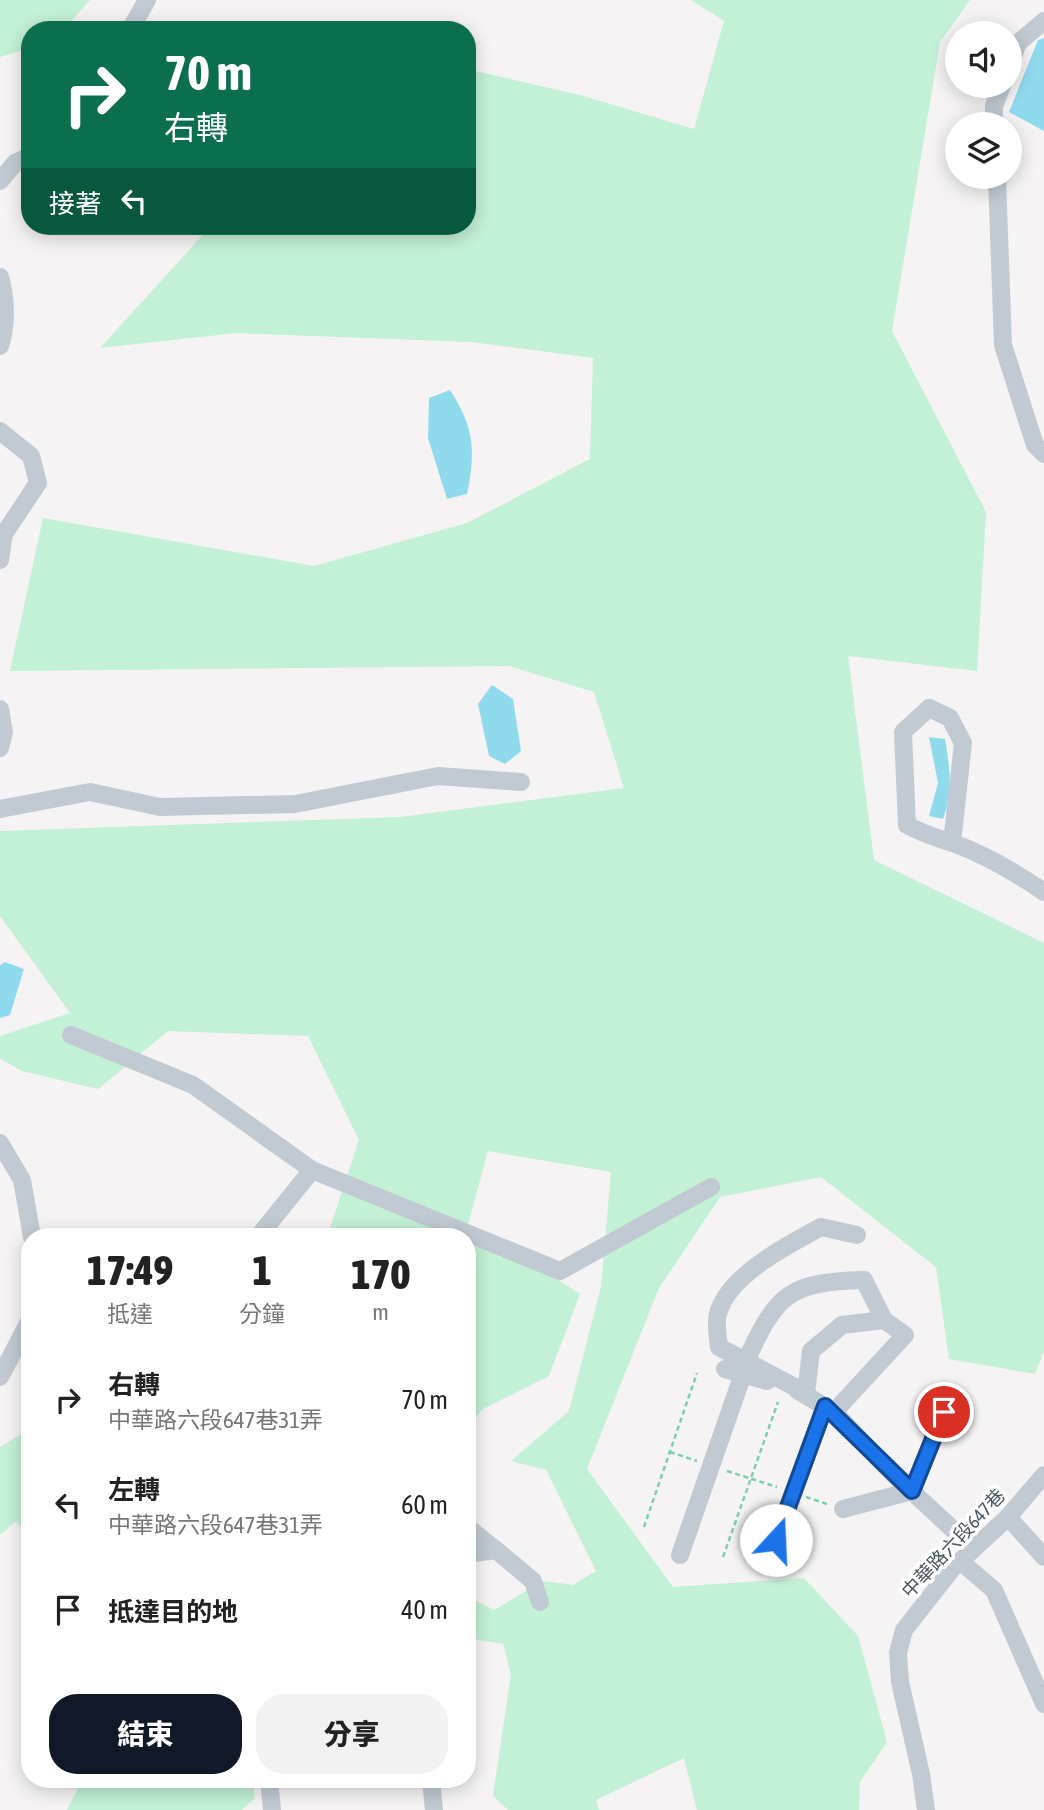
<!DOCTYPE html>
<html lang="zh-TW">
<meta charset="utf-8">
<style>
:root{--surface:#fff;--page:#f2f2f2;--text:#222;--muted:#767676;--accent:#111827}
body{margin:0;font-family:"Asap Condensed","Noto Sans TC",sans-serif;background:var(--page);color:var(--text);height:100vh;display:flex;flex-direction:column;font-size:26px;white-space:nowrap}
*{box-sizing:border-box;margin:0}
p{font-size:23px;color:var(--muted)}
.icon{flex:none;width:38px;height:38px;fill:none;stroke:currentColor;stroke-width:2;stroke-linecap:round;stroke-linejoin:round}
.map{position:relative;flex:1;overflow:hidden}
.side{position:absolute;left:21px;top:1228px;width:455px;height:560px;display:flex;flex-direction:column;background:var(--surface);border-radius:28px;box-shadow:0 4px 18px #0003}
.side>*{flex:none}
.hud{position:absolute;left:21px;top:21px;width:455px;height:214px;border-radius:28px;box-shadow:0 4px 18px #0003;background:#0b6e4f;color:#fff;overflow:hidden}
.tools{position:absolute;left:945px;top:21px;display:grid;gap:14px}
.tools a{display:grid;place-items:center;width:77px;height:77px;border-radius:50%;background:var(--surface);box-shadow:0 4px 18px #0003;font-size:35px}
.pin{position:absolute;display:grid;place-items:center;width:60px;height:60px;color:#fff;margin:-30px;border:4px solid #fff;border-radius:50%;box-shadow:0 2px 7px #0007}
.me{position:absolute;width:77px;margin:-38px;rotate:20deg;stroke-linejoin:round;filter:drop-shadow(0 0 5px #0008)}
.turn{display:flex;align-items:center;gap:24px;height:147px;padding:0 28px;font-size:32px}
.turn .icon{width:91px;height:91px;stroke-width:2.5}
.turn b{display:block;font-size:49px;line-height:60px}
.then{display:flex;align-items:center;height:66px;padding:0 28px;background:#0003;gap:14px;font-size:26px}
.eta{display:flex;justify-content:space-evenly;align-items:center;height:119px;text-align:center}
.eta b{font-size:42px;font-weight:800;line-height:49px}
.button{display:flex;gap:14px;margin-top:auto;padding:14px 28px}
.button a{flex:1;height:80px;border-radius:28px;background:var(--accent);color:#fff;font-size:28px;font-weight:800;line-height:80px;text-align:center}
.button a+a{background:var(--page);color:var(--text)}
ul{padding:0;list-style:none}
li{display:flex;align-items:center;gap:21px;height:105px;padding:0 28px}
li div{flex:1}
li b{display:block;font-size:26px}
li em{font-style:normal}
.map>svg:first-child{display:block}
.green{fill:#c3f1d5}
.water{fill:#90daee}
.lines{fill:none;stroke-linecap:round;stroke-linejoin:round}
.path{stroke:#7ad0a6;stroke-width:2.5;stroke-dasharray:5 3.5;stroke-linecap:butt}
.minor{stroke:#c1cad2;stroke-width:18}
.route-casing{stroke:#114b97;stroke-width:18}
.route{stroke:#1a73e8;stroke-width:12}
.labels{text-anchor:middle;stroke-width:7;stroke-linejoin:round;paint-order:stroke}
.street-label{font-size:19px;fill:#4a5661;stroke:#fff}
</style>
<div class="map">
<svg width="1044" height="1810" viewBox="0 0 1044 1810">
<rect width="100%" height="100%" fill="#f5f3f3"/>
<g class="green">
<path d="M0,0H90L63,30H30V48L0,57Z"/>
<path d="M691,0H970L940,42L892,331L986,512L977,671L848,656L874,860L1044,943V1351L1035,1374L949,1359L936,1267L821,1177L720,1197L659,1288L587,1469L673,1587L804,1578L858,1636L887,1742L860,1782L859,1810H697L684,1758L596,1800L599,1810H508L493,1796L511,1674L503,1644L473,1639L469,1597L494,1610L543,1581L573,1585L596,1571L546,1470L511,1461L569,1411L601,1287L611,1172L488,1151L466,1232L517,1253L580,1294L549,1376L483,1409L467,1429V1237H327L359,1140L308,1036L168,1031L98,1089L22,1071L0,1059V1036L70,1013L0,916V831L400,817L624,788L594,692L509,666L10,671L43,518L314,566L467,523L590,459L593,358L471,342L237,333L100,348L211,226H467V69L580,95L694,129L724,21Z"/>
<path d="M30,1429V1532L15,1522L0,1535V1447Z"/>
<path d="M82,1780H253L255,1798L242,1810H67Z"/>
</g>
<g class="water">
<path d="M1044,38V131L1009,112L1038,40Z"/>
<path d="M450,390C474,427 476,451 467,494L447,499L428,438L429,398Z"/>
<path d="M492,685L513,699L521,751L505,764L489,756L478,704Z"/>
<path d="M929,737L945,739C950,767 953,792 943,819L929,816L938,783Z"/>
<path d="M5,962L24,969L10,1015L0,1018V965Z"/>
</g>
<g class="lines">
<g class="path">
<path d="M670,1452L697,1461"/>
<path d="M727,1471L777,1487"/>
<path d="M806,1497L830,1505"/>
<path d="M644,1527L697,1373"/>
<path d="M723,1557L778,1402"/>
</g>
<g class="minor">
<path d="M130,30L147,0"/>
<path d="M1010,65L1018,43L1044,21"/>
<path d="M994,124V106L1002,86"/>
<path d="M997,177L1003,345L1035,445L1044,454"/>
<path d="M0,181L15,163L30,156"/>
<path d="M0,277C6,297 7,326 0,346"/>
<path d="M0,431L31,456L38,483L4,534L0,560"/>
<path d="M0,709L4,732L0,748"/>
<path d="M0,809L90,792L160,807L295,804L438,776L521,782"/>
<path d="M952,843L963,743L950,718L929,708L903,732L907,825C923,834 937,838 953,843C986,855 1015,872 1044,892"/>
<path d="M71,1035L193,1085L312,1170L560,1271L711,1187"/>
<path d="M0,1143L22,1180L32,1237"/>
<path d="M857,1235L821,1227C788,1245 728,1275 718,1314C715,1323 718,1337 719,1347L806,1393L811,1351L842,1325L884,1320"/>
<path d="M258,1237L312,1170"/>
<path d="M746,1361C777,1294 788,1282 864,1280L884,1320L905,1335L834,1412"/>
<path d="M725,1369L767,1381"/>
<path d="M0,1377L30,1320"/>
<path d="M797,1390L834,1412L892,1473L973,1548"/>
<path d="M843,1509L912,1491L944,1412"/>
<path d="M1008,1517L1044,1557"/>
<path d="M467,1527L496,1550L467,1554"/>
<path d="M496,1550L533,1581L540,1602"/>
<path d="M680,1555L743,1374"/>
<path d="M960,1561L994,1590L1044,1704"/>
<path d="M767,1563L825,1406"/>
<path d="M269,1780L272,1810"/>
<path d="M431,1780L434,1810"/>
<path d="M926,1810L921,1774L900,1682L898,1653L904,1630L952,1569L1008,1517L1044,1475"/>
</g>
</g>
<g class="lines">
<defs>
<path id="route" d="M776,1540L825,1406L912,1491L944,1412"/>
</defs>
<use href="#route" class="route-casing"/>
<use href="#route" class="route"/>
</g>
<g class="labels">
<g class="street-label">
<text transform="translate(953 1543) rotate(-47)" y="7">中華路六段647巷</text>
</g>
</g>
</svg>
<div class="tools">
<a><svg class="icon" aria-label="sound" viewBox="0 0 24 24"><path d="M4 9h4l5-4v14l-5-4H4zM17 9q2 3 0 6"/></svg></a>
<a><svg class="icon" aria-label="layers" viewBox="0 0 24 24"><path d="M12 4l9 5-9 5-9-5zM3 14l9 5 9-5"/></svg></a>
</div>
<div class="pin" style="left:944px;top:1412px;background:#d93025"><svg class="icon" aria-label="arrive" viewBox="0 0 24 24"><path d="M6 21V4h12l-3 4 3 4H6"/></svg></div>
<svg class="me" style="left:776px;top:1540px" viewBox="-20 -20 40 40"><circle r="19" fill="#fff"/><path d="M0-13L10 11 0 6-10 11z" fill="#1a73e8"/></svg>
<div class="hud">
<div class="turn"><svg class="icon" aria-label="right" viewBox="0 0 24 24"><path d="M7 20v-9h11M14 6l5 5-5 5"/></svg><div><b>70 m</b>右轉</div></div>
<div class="then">接著<svg class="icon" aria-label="left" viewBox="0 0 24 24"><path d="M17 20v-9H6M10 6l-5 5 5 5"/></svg></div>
</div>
<section class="side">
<div class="eta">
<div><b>17:49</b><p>抵達</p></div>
<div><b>1</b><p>分鐘</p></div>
<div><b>170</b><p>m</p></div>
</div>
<ul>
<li><svg class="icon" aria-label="right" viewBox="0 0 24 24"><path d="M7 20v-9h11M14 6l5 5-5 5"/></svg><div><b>右轉</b><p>中華路六段647巷31弄</p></div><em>70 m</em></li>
<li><svg class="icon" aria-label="left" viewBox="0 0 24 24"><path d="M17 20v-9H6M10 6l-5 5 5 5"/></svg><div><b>左轉</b><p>中華路六段647巷31弄</p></div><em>60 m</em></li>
<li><svg class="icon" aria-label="arrive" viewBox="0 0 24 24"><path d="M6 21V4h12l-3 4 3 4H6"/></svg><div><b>抵達目的地</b></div><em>40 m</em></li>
</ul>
<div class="button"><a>結束</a><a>分享</a></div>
</section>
</div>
